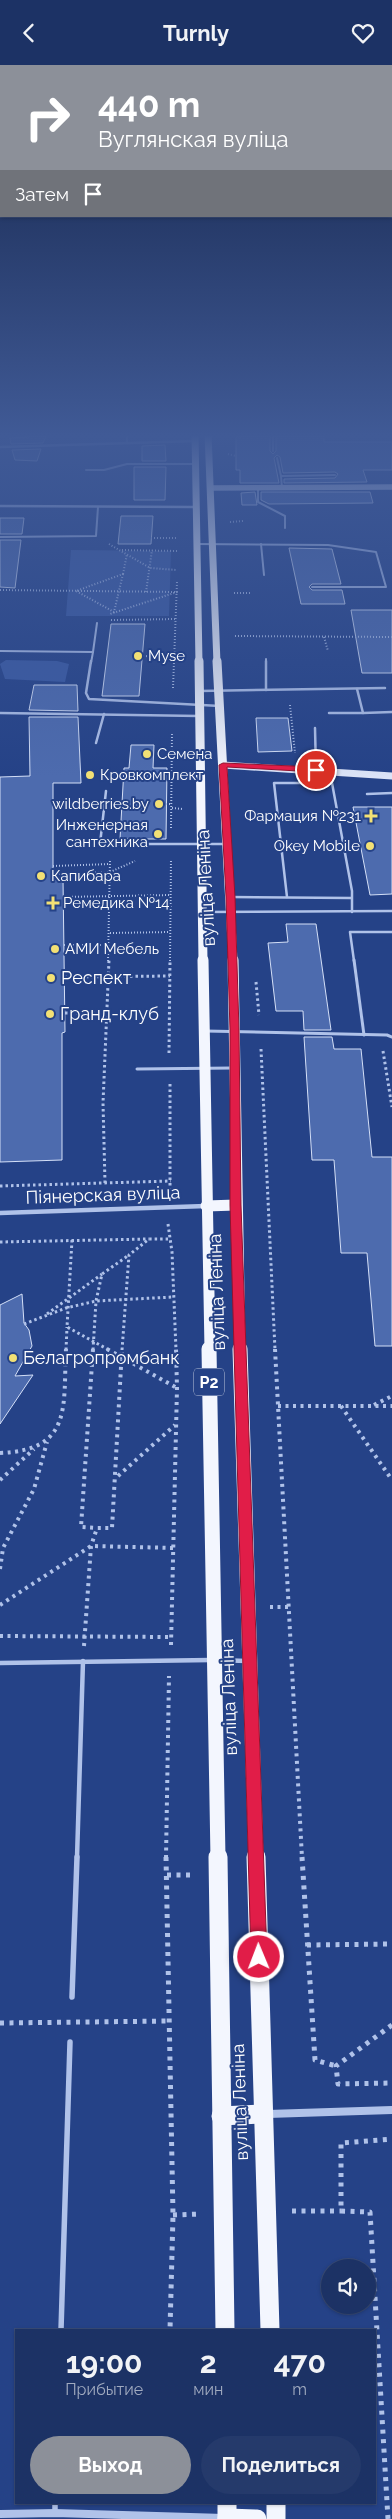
<!DOCTYPE html>
<html lang="ru">
<meta charset="utf-8">
<style>
:root{--surface:#1c3265;--page:#253a6b;--text:#f1f3f6;--muted:#a0aabf;--line:#3a4d79;--accent:#8c9099}
body{margin:0;font-family:Raleway,sans-serif;background:var(--page);color:var(--text);height:100vh;display:flex;flex-direction:column;font-size:19px;white-space:nowrap}
*{box-sizing:border-box;margin:0}
p{font-size:16px;color:var(--muted)}
.icon{flex:none;width:28px;height:28px;fill:none;stroke:currentColor;stroke-width:2;stroke-linecap:round;stroke-linejoin:round}
.map{position:relative;flex:1;overflow:hidden}
.details{position:absolute;left:15px;top:2264px;width:361px;height:175px;display:flex;flex-direction:column;background:var(--surface);border-radius:0px;box-shadow:0 1px 4px #0004,0 0 0 1px var(--line)}
.details>*{flex:none}
.hud{position:absolute;left:0px;top:0px;width:392px;height:152px;box-shadow:0 1px 4px #0004,0 0 0 1px var(--line);background:#8c9099;color:#fff;overflow:hidden}
.tools{position:absolute;left:321px;top:2194px;display:grid;gap:10px}
.tools a{display:grid;place-items:center;width:55px;height:55px;border-radius:50%;background:var(--surface);box-shadow:0 1px 4px #0004,0 0 0 1px var(--line);font-size:25px}
.pin{position:absolute;display:grid;place-items:center;width:42px;height:42px;color:#fff;margin:-21px;border:2px solid #fff;border-radius:50%;box-shadow:0 1px 5px #0007}
.me{position:absolute;width:55px;margin:-28px;rotate:359deg;stroke-linejoin:round;filter:drop-shadow(0 0 4px #0008)}
.turn{display:flex;align-items:center;gap:18px;height:105px;padding:0 15px;font-size:22px}
.turn .icon{width:65px;height:65px;stroke-width:2.5}
.turn b{display:block;font-size:35px;line-height:42px}
.then{display:flex;align-items:center;height:48px;padding:0 15px;background:#0003;gap:10px;font-size:19px}
.eta{display:flex;justify-content:space-evenly;align-items:center;height:85px;text-align:center}
.eta b{font-size:30px;font-weight:700;line-height:35px}
.primary-button{display:flex;gap:10px;margin-top:auto;padding:10px 15px}
.primary-button a{flex:1;height:58px;border-radius:30px;background:var(--accent);color:#fff;font-size:20px;font-weight:700;line-height:58px;text-align:center}
.primary-button a+a{background:var(--page);color:var(--text)}
header{display:flex;justify-content:space-between;align-items:center;height:65px;padding:0 15px;background:var(--surface);font-size:22px;font-weight:700}
.map>svg:first-child{display:block}
.green{fill:#3a5aa3}
.building{fill:#4d6bae;stroke:#d4dff7}
.lines{fill:none;stroke-linecap:round;stroke-linejoin:round}
.path-far3{stroke:#b0c2e9;stroke-width:2;stroke-dasharray:1 2;stroke-linecap:butt}
.path-far2{stroke:#b0c2e9;stroke-width:3;stroke-dasharray:2.5 3;stroke-linecap:butt}
.path-far1{stroke:#b0c2e9;stroke-width:4;stroke-dasharray:3 4.5;stroke-linecap:butt}
.path{stroke:#b0c2e9;stroke-width:5;stroke-dasharray:4 5.5;stroke-linecap:butt}
.lane-far4{stroke:#b0c2e9;stroke-width:2}
.lane-far3{stroke:#b0c2e9;stroke-width:2.5}
.lane-far2{stroke:#b0c2e9;stroke-width:3}
.lane-far1{stroke:#b0c2e9;stroke-width:4.5}
.lane{stroke:#b0c2e9;stroke-width:5.5}
.street-far2{stroke:#b0c2e9;stroke-width:2.5}
.street-far1{stroke:#b0c2e9;stroke-width:4.5}
.street{stroke:#b0c2e9;stroke-width:8}
.secondary-far1{stroke:#dbe3f7;stroke-width:5.5}
.secondary{stroke:#dbe3f7;stroke-width:7}
.primary-far4{stroke:#f3f6fe;stroke-width:7}
.primary-far3{stroke:#f3f6fe;stroke-width:9}
.primary-far2{stroke:#f3f6fe;stroke-width:11}
.primary-far1{stroke:#f3f6fe;stroke-width:15}
.primary{stroke:#f3f6fe;stroke-width:19}
.route{fill:#e11d48;stroke:#92132f}
.poi-dot{fill:#f2e075;stroke:#254287;stroke-width:2}
.labels{text-anchor:middle;stroke-width:4;stroke-linejoin:round;paint-order:stroke}
.far-poi-label{font-size:15px;fill:#fff;stroke:#254287;text-anchor:start}
.shield{fill:#254287;stroke:#bec6db;stroke-width:1}
.shield-label{font-size:16px;font-weight:bold;fill:#fff}
.street-label{font-size:18px;fill:#fff;stroke:#254287}
.poi-label{font-size:18px;fill:#fff;stroke:#254287;text-anchor:start}
</style>
<header><svg class="icon" aria-label="back" viewBox="0 0 24 24"><path d="M15 5l-7 7 7 7"/></svg>Turnly<svg class="icon" aria-label="heart" viewBox="0 0 24 24"><path d="M12 20l-8-8c-3-5 5-10 8-4 3-6 11-1 8 4z"/></svg></header>
<div class="map">
<svg width="392" height="2454" viewBox="0 0 392 2454">
<rect width="100%" height="100%" fill="#254287"/>
<g class="green">
<path d="M71,485L171,486L169,551H66Z"/>
<path d="M6,595L57,596L69,599L65,617L5,614L0,599Z"/>
</g>
<g class="building">
<path d="M46,371L43,378L11,379L10,373Z"/>
<path d="M270,371V386L273,389L276,386V371H324V377H392V405H363L367,417L284,418V414L335,413L338,409L335,407L283,408L280,392L277,390L274,393L279,418H240V405H236V372Z"/>
<path d="M165,380L166,396H142V381Z"/>
<path d="M41,384L37,396L15,395L12,385Z"/>
<path d="M134,402H166L165,435H134Z"/>
<path d="M255,427L257,440H242L241,428Z"/>
<path d="M261,427H370L373,438L269,439L261,435Z"/>
<path d="M121,451H153L151,479H118Z"/>
<path d="M0,453H24L22,469H0Z"/>
<path d="M0,475H21L15,523L0,522Z"/>
<path d="M289,483L332,484L341,519H312L309,522L312,525H342L345,539H301Z"/>
<path d="M351,545H392V608H362Z"/>
<path d="M111,559H145L139,631H102Z"/>
<path d="M34,620H77L78,646L29,645Z"/>
<path d="M29,652H78L81,718H53V815L63,814L65,967L62,968V1095L0,1097V712L30,711Z"/>
<path d="M256,653H288L292,686L258,687Z"/>
<path d="M131,680H154L153,703H167L166,774H120L124,703H129Z"/>
<path d="M353,742H392V829L370,830Z"/>
<path d="M286,859H316L331,965H304L303,946H276L268,878L288,877Z"/>
<path d="M304,972H332L334,984H361L372,1092H392V1281H375L367,1188H341L334,1095H312Z"/>
<path d="M22,1229L24,1258L29,1265L32,1281L15,1311L33,1310L0,1359V1240Z"/>
</g>
<g class="lines">
<g class="path-far3">
<path d="M228,389L236,391"/>
<path d="M230,457L243,456"/>
<path d="M151,473H177"/>
<path d="M109,479L150,503L177,505"/>
<path d="M122,485L177,486"/>
<path d="M123,509L114,547L76,526Z"/>
<path d="M123,509L127,489"/>
<path d="M0,525L177,527L110,549"/>
<path d="M146,527L152,485"/>
<path d="M234,528H250"/>
<path d="M111,555L176,554"/>
<path d="M235,571L392,572"/>
<path d="M324,572L328,586"/>
<path d="M143,591L173,592"/>
<path d="M173,623L177,517"/>
<path d="M290,640L295,688"/>
<path d="M167,711H172"/>
<path d="M166,739H172"/>
<path d="M172,743L183,744"/>
<path d="M171,763L172,667"/>
<path d="M53,801L110,799"/>
<path d="M53,809L110,807L135,796"/>
<path d="M63,832L171,830"/>
<path d="M110,868L170,867"/>
<path d="M64,880H109"/>
<path d="M108,896L110,795"/>
<path d="M170,896L171,794"/>
</g>
<g class="path-far2">
<path d="M64,912L170,911"/>
<path d="M256,917L259,950"/>
<path d="M65,948H107"/>
<path d="M261,984L275,1285"/>
<path d="M383,986L392,1042"/>
<path d="M169,988L170,895"/>
<path d="M170,1019V1125"/>
<path d="M105,1118L103,1038L109,895"/>
<path d="M0,1121L171,1116"/>
<path d="M168,1159L172,1187L176,1285"/>
<path d="M72,1175L67,1262L109,1285"/>
<path d="M0,1177L149,1174"/>
<path d="M47,1249L102,1209"/>
<path d="M24,1259L66,1243L96,1236L173,1232"/>
<path d="M66,1285L67,1262"/>
<path d="M93,1285L96,1236L102,1209L129,1190"/>
<path d="M122,1285L129,1190L149,1174H168"/>
</g>
<g class="path-far1">
<path d="M93,1284L81,1462L97,1463"/>
<path d="M107,1284L177,1323"/>
<path d="M275,1284L302,1793"/>
<path d="M374,1340L392,1331"/>
<path d="M278,1341H392"/>
<path d="M341,1341L392,1415"/>
<path d="M0,1388C73,1385 63,1342 66,1284"/>
<path d="M118,1411L175,1360"/>
<path d="M0,1415L34,1384"/>
<path d="M0,1504L3,1483L34,1424L47,1377"/>
<path d="M0,1540L91,1481L174,1483"/>
<path d="M270,1542H288"/>
<path d="M0,1571L171,1572"/>
<path d="M171,1580L177,1323L176,1284"/>
<path d="M84,1581L91,1481L97,1463H112L122,1284"/>
<path d="M166,1793L169,1611"/>
</g>
<g class="path">
<path d="M166,1792L173,2150L170,2265"/>
<path d="M302,1792L315,1995L336,2001"/>
<path d="M167,1810H194"/>
<path d="M307,1880L392,1879"/>
<path d="M0,1958L169,1956"/>
<path d="M392,1960L336,2001L338,2019L392,2018"/>
<path d="M292,2146H341"/>
<path d="M173,2150L200,2149"/>
<path d="M388,2454L370,2147L341,2146V2078L392,2074"/>
</g>
<g class="lane-far4">
<path d="M127,368V377"/>
<path d="M273,368V386"/>
<path d="M195,369L336,368"/>
<path d="M277,393L281,411"/>
<path d="M86,405H104L127,399H195"/>
<path d="M258,423V437L285,451V463"/>
<path d="M282,423L281,411L335,410"/>
<path d="M0,472L96,471L98,442"/>
<path d="M196,479L328,480L376,487L386,522H312"/>
<path d="M261,479L264,510"/>
<path d="M0,586L93,587L91,598"/>
<path d="M93,587L97,558"/>
<path d="M266,594V598"/>
</g>
<g class="lane-far3">
<path d="M91,596L86,628L89,634L220,641"/>
<path d="M266,596V625"/>
<path d="M357,624L363,648L392,647"/>
<path d="M199,626L385,623"/>
<path d="M0,648L199,651"/>
<path d="M329,648H363"/>
<path d="M315,663L316,705"/>
<path d="M96,678L104,649"/>
<path d="M106,726L100,779H226"/>
<path d="M367,729L392,728"/>
<path d="M231,832L351,833"/>
<path d="M287,832L274,718H332L352,826V847"/>
<path d="M203,847L392,846"/>
<path d="M354,896L350,867H392"/>
</g>
<g class="lane-far2">
<path d="M354,895L364,970"/>
<path d="M205,966L387,970L392,972"/>
<path d="M137,1004L232,1003"/>
</g>
<g class="lane-far1">
<path d="M218,1595L246,1596"/>
<path d="M0,1598L211,1595"/>
<path d="M77,1793L83,1596"/>
</g>
<g class="lane">
<path d="M72,1932L77,1792"/>
<path d="M61,2265L70,1977"/>
<path d="M55,2438V2448"/>
</g>
<g class="street-far2">
<path d="M0,382L195,376"/>
<path d="M0,441L195,442"/>
</g>
<path class="street-far1" d="M0,1148L206,1141"/>
<g class="street">
<path d="M268,2049L392,2045"/>
<path d="M0,2449L55,2448L224,2453"/>
</g>
<path class="secondary-far1" d="M210,423L392,422"/>
<path class="secondary" d="M223,700L392,711"/>
<g class="primary-far4">
<path d="M195,368L199,598"/>
<path d="M208,368L217,598"/>
</g>
<g class="primary-far3">
<path d="M199,596L203,896"/>
<path d="M217,596L233,896"/>
</g>
<g class="primary-far2">
<path d="M203,895L210,1285"/>
<path d="M233,895L240,1285"/>
<path d="M206,1141L236,1140"/>
</g>
<g class="primary-far1">
<path d="M209,1284L218,1793"/>
<path d="M240,1284L256,1793"/>
</g>
<g class="primary">
<path d="M218,1792L225,2265"/>
<path d="M256,1792L270,2265"/>
<path d="M221,2051L263,2049"/>
<path d="M227,2438V2454"/>
<path d="M276,2438V2454"/>
<path d="M227,2453L257,2454"/>
</g>
</g>
<linearGradient id="sky" x2="0" y2="1"><stop stop-color="#14244a"/><stop offset="0.52" stop-color="#405a96"/><stop offset="1" stop-color="#405a96" stop-opacity="0"/></linearGradient>
<rect width="392" height="712" fill="url(#sky)"/>
<path class="route" d="M223,698L316,702L319,705L316,707L227,702L235,832L239,965L241,1140L267,1892L264,1897L259,1899L253,1897L251,1892L230,1140V965L226,832L219,700Z"/>
<g class="poi-dot">
<circle cx="138" cy="591" r="5"/>
<circle cx="147" cy="689" r="5"/>
<circle cx="90" cy="710" r="5"/>
<circle cx="159" cy="739" r="5"/>
<path d="M368.5 743.5h5v5h5v5h-5v5h-5v-5h-5v-5h5z"/>
<circle cx="158" cy="769" r="5"/>
<circle cx="370" cy="781" r="5"/>
<circle cx="41" cy="811" r="5"/>
<path d="M50.5 830.5h5v5h5v5h-5v5h-5v-5h-5v-5h5z"/>
<circle cx="55" cy="884" r="5"/>
<circle cx="51" cy="913" r="5"/>
<circle cx="50" cy="949" r="5"/>
<circle cx="13" cy="1293" r="5"/>
</g>
<g class="labels">
<g class="far-poi-label">
<text x="148" y="596">Myse</text>
<text x="157" y="694">Семена</text>
<text x="100" y="715">Кровкомплект</text>
<text x="149" y="744" text-anchor="end">wildberries.by</text>
<text x="361" y="756" text-anchor="end">Фармация №231</text>
<text x="148" y="765" text-anchor="end">Инженерная<tspan x="148" dy="17">сантехника</tspan></text>
<text x="360" y="786" text-anchor="end">Okey Mobile</text>
<text x="51" y="816">Капибара</text>
<text x="63" y="843">Ремедика №14</text>
<text x="65" y="889">АМИ Мебель</text>
</g>
<rect class="shield" x="194" y="1303.5" width="30" height="27" rx="4"/>
<g class="shield-label">
<text x="209" y="1323">Р2</text>
</g>
<g class="street-label">
<text transform="translate(206 823) rotate(-93)" y="6">вуліца Леніна</text>
<text transform="translate(103 1130) rotate(-2)" y="6">Піянерская вуліца</text>
<text transform="translate(217 1227) rotate(-92)" y="6">вуліца Леніна</text>
<text transform="translate(229 1632) rotate(-92)" y="6">вуліца Леніна</text>
<text transform="translate(240 2037) rotate(-92)" y="6">вуліца Леніна</text>
</g>
<g class="poi-label">
<text x="61" y="919">Респект</text>
<text x="60" y="955">Гранд-клуб</text>
<text x="23" y="1299">Белагропромбанк</text>
</g>
</g>
</svg>
<div class="tools">
<a><svg class="icon" aria-label="sound" viewBox="0 0 24 24"><path d="M4 9h4l5-4v14l-5-4H4zM17 9q2 3 0 6"/></svg></a>
</div>
<div class="pin" style="left:316px;top:705px;background:#d93025"><svg class="icon" aria-label="arrive" viewBox="0 0 24 24"><path d="M6 21V4h12l-3 4 3 4H6"/></svg></div>
<svg class="me" style="left:259px;top:1892px" viewBox="-20 -20 40 40"><circle r="17" fill="#e11d48" stroke="#fff" stroke-width="3"/><path d="M0-11L8 9 0 5-8 9z" fill="#fff"/></svg>
<div class="hud">
<div class="turn"><svg class="icon" aria-label="right" viewBox="0 0 24 24"><path d="M7 20v-9h11M14 6l5 5-5 5"/></svg><div><b>440 m</b>Вуглянская вуліца</div></div>
<div class="then">Затем<svg class="icon" aria-label="arrive" viewBox="0 0 24 24"><path d="M6 21V4h12l-3 4 3 4H6"/></svg></div>
</div>
<section class="details">
<div class="eta">
<div><b>19:00</b><p>Прибытие</p></div>
<div><b>2</b><p>мин</p></div>
<div><b>470</b><p>m</p></div>
</div>
<div class="primary-button"><a>Выход</a><a>Поделиться</a></div>
</section>
</div>
